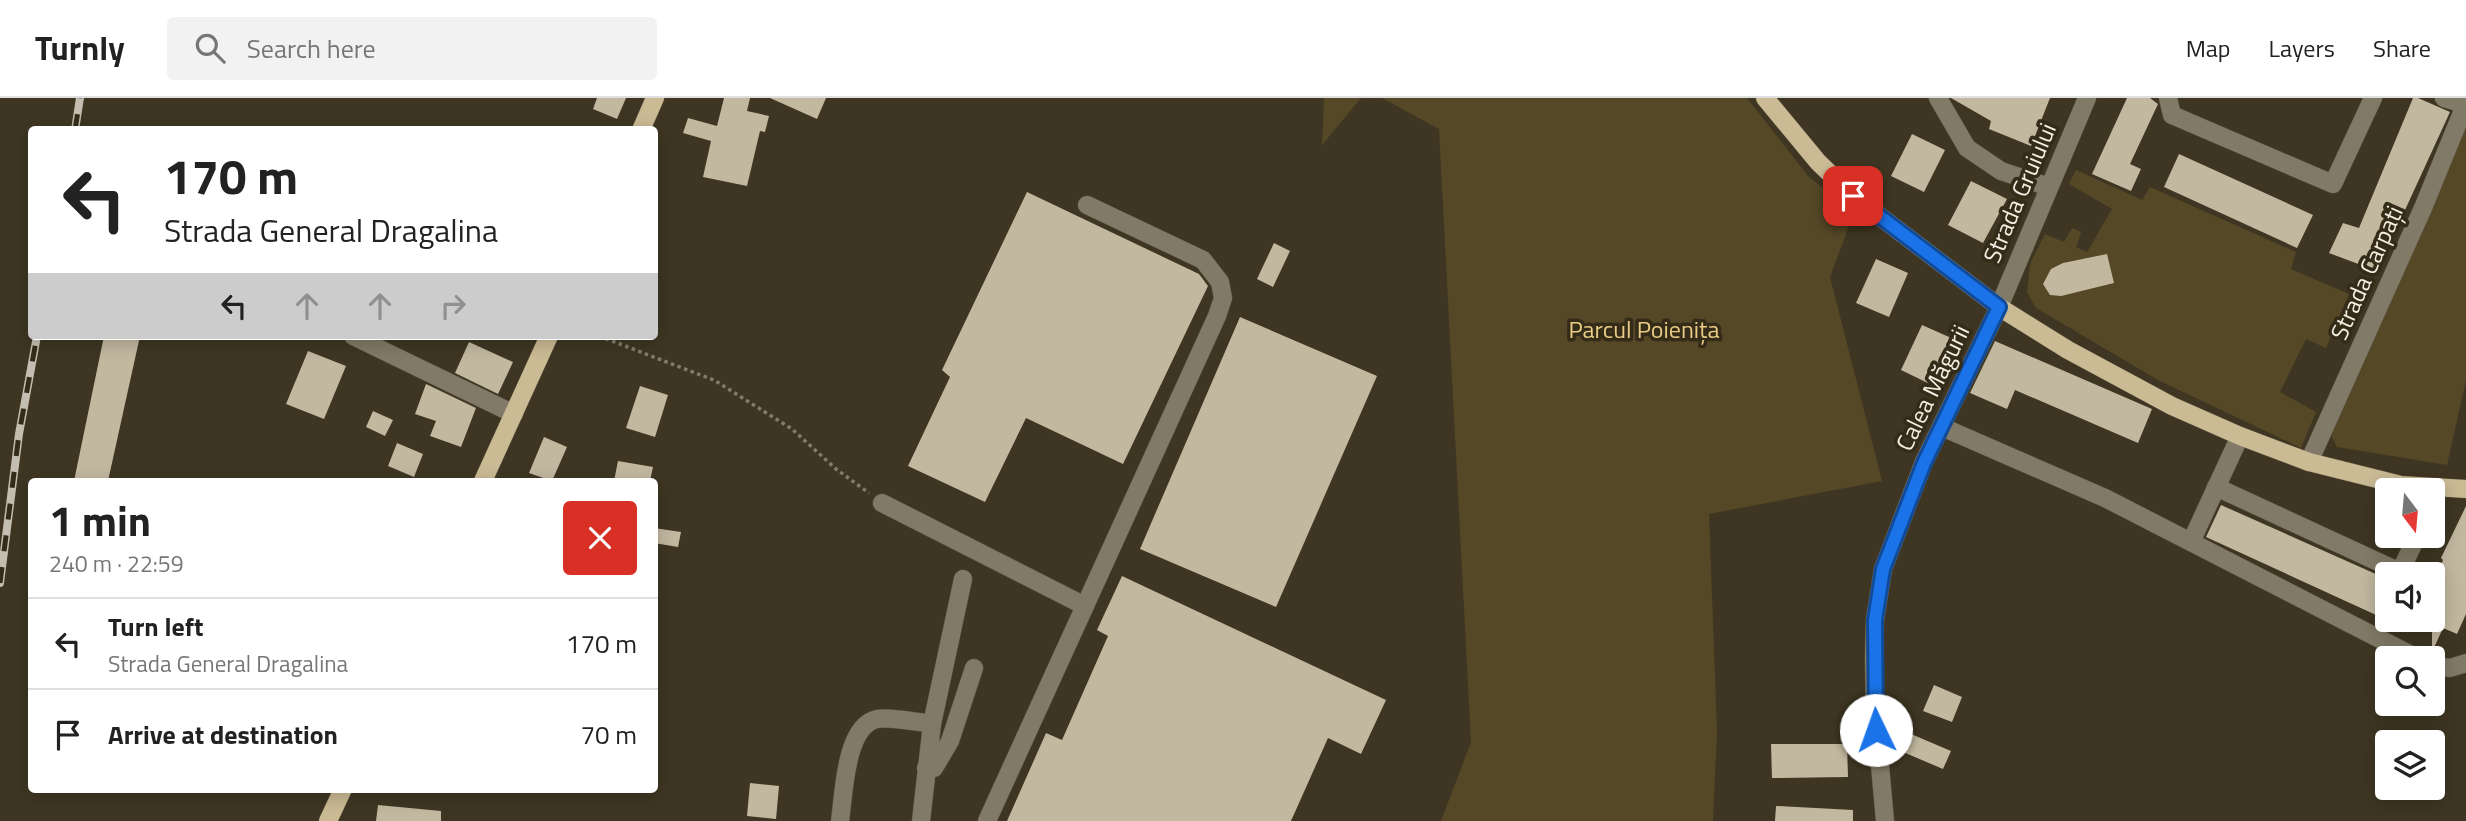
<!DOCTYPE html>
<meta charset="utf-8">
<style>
:root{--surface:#fff;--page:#f2f2f2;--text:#222;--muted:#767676;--line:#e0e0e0}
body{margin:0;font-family:"Titillium Web",sans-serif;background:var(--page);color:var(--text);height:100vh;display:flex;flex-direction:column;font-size:26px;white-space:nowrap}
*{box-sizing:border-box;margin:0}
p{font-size:23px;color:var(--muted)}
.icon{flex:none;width:38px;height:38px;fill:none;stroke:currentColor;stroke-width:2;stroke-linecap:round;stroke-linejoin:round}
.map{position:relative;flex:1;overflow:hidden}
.sheet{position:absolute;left:28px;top:380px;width:630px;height:315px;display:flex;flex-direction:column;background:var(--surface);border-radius:7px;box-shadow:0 4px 18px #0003}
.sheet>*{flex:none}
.top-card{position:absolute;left:28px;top:28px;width:630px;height:214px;border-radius:7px;box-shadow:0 4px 18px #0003;background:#fff;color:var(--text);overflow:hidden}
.needle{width:46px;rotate:164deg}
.fabs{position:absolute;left:2375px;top:380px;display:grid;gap:14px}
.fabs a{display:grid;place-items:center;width:70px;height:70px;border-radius:7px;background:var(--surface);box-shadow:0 4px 18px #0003;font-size:35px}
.pin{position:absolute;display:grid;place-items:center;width:60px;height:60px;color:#fff;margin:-30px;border-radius:14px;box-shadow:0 4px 10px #0006}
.me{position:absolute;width:77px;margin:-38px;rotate:357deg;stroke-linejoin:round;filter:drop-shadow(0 0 5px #0008)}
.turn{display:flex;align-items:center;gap:24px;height:147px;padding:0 21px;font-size:32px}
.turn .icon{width:91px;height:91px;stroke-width:2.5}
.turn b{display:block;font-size:49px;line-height:60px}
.lanes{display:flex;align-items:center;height:66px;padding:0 21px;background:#0003;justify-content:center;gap:35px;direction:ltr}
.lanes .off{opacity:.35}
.round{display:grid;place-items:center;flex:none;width:74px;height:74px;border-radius:7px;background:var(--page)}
.overview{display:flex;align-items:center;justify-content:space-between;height:119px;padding:0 21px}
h1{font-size:42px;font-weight:700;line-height:52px}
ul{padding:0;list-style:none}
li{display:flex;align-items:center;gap:21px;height:91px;padding:0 21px;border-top:2px solid var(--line)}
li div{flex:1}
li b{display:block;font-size:26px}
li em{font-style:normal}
header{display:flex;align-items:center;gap:42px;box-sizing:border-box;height:98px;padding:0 35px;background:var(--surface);border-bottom:2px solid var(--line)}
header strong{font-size:33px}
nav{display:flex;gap:38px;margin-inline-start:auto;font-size:24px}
.search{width:490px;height:63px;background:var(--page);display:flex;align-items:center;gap:18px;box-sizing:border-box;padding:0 24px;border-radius:7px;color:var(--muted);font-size:26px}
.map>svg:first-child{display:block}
.green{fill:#554827}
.building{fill:#c2b8a0}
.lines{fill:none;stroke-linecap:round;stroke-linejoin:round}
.minor-casing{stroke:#5b5341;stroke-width:19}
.major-casing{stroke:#5b5341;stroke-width:19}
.path{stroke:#837c6b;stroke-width:3.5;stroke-dasharray:3.5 3.5;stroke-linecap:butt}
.minor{stroke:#817a67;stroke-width:18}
.major{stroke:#cbbb95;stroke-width:18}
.rail-casing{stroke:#c4beb0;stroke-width:8}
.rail{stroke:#342c18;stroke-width:5;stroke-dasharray:16;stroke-linecap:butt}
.route-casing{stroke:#114b97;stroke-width:18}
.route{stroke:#1a73e8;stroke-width:12}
.labels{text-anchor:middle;stroke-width:7;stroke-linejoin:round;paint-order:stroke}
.street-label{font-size:24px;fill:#f3eee2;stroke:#342c18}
.park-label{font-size:24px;fill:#e8cb85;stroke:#342c18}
</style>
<header>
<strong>Turnly</strong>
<div class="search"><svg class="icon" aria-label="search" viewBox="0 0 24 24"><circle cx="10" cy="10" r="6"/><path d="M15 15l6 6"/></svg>Search here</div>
<nav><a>Map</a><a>Layers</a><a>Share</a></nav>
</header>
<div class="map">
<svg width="2466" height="723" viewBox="0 0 2466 723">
<rect width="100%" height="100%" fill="#3e3622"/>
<g class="green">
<path d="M1324,0H1361L1322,47Z"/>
<path d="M1382,0H1747L1809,79L1854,115L1830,179L1882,383L1709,416L1717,633L1713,723H1441L1471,644L1439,31Z"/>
<path d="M2466,22V282L2447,367L2337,349L2330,335Z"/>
<path d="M2076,72L2142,102L2150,89L2296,154L2291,171L2349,196L2326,250L2306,241L2280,294L2316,314L2301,350L2158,282L2036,210L2027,194L2030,166L2045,136L2064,144L2072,130L2081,134L2076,149L2087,154L2112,111L2069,86Z"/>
</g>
<g class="building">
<path d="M597,0H626L617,21L593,11Z"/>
<path d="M724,0H750L747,13L769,18L765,34L760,33L747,88L703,79L711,43L683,35L688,20L717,28Z"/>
<path d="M770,0H826L817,21Z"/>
<path d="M1951,0H2050L2031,48L1989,31L1991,23Z"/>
<path d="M2127,0H2150L2158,6L2130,66L2141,71L2131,93L2092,76Z"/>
<path d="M2413,0H2418L2450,14L2377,173L2329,155L2343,125L2359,130Z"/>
<path d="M1912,36L1945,52L1924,94L1891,78Z"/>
<path d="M2179,56L2313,117L2297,150L2164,89Z"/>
<path d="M1971,83L2007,101L1983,145L1948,127Z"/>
<path d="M1027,94L1199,176L1208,188L1123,366L1026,320L985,404L908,368L950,279L942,272Z"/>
<path d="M1274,145L1290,153L1273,189L1257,181Z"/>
<path d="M2107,156L2114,185L2061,198L2050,197L2043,186L2051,171L2063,165Z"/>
<path d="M1876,161L1908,175L1889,219L1856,205Z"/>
<path d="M1240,219L1377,278L1276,509L1140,451Z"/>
<path d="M1922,227L1958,243L1936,289L1901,272Z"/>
<path d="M104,238H140L108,383H74Z"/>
<path d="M1995,243L2152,311L2138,345L2015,292L2007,311L1970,295Z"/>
<path d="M469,244L513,264L498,296L455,275Z"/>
<path d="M308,253L346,268L324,321L286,306Z"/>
<path d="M426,286L476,310L461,349L430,338L436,323L415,316Z"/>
<path d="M640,288L668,297L655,339L626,330Z"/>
<path d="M373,313L393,322L385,338L366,329Z"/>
<path d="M544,339L567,349L552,383L529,375Z"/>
<path d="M397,345L423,356L414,379L388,368Z"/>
<path d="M618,363L653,369L650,383H614Z"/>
<path d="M2221,407L2387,481V522L2206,439Z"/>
<path d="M2466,408V516L2457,536L2443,530L2432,554V486L2443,462L2441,460Z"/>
<path d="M654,430L681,434L678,449L654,445Z"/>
<path d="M1122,478L1386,602L1361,656L1328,640L1291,723H1007L1046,635L1062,642L1108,538L1097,532Z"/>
<path d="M1934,587L1962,599L1952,624L1923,613Z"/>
<path d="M1911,636L1951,653L1943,671L1903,654Z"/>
<path d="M1771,646H1847L1848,679L1772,680Z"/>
<path d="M750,685L779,688L776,721L747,718Z"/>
<path d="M378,707L441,713V723H376Z"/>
<path d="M1776,708L1853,712V723H1775Z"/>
</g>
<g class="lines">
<defs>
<g id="minor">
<path d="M1938,0L1967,50L2001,73L2049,89"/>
<path d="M2168,0L2172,17L2333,86L2373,0"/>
<path d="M2444,0L2465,6"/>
<path d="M353,238L514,316"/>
<path d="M1942,329L2105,400L2417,560"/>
<path d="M2309,364L2423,110L2466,5"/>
<path d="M2216,389L2400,474L2417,438"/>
<path d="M882,405L1085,508"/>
<path d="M2191,444L2240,338"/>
<path d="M2432,568L2450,570L2466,565"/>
<path d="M926,670H934L950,643L974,570"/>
<path d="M840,723C844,696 845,628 877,621C888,619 919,624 932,626"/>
<path d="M921,723L932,626L963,481"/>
<path d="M987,723L1217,218L1223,200L1220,184L1203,162L1087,107"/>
<path d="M1885,723L1875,612L1874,559L1875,522L1883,471L1924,364L1999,209L2087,0"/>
</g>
<g id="major">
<path d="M1765,0L1818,64L1853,98L1999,209L2068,252L2172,308L2240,338L2309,364L2401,387L2466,391"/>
<path d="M641,32L655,0"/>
<path d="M483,383L549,238"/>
<path d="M328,723L343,691"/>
</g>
</defs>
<use href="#minor" class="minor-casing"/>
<use href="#major" class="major-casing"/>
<path class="path" d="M599,238L714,282L792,331L836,371L869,395"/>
<use href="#minor" class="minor"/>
<use href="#major" class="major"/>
<defs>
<g id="rail">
<path d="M75,32L80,0"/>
<path d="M0,485L19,336L37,238"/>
</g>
</defs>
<use href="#rail" class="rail-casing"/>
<use href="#rail" class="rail"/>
</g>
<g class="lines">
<defs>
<path id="route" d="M1853,98L1999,209L1924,365L1883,471L1875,522L1876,632"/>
</defs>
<use href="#route" class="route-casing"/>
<use href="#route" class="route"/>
</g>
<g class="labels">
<g class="street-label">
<text transform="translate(2020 95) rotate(-67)" y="8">Strada Gruiului</text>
<text transform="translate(2367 175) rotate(-66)" y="8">Strada Carpați</text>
<text transform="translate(1933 290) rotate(-64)" y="8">Calea Măgurii</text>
</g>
<g class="park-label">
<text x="1644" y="240">Parcul Poieniţa</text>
</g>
</g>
</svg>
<div class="fabs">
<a><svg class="needle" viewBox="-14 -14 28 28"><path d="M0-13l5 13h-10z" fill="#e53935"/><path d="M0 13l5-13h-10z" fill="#767676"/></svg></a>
<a><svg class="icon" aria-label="sound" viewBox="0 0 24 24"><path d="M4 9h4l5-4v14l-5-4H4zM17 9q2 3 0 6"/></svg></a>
<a><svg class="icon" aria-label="search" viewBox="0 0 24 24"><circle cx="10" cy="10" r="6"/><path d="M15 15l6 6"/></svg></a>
<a><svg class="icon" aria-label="layers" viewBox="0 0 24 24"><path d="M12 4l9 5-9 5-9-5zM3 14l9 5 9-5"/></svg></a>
</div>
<div class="pin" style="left:1853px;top:98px;background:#d93025"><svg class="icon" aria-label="arrive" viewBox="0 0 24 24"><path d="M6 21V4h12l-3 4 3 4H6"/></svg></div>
<svg class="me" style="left:1876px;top:632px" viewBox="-20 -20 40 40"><circle r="19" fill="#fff"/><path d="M0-13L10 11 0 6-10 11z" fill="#1a73e8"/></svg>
<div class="top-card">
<div class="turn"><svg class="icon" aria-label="left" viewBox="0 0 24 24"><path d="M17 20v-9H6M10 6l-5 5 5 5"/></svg><div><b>170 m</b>Strada General Dragalina</div></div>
<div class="lanes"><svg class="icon" aria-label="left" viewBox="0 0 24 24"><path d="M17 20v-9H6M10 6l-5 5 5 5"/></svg><svg class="icon off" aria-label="ahead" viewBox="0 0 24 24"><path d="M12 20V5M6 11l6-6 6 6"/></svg><svg class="icon off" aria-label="ahead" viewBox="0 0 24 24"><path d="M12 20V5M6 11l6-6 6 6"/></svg><svg class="icon off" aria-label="right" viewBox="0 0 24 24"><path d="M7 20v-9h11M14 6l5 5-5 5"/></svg></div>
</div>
<section class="sheet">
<div class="overview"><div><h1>1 min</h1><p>240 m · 22:59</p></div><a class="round" style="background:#d93025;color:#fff"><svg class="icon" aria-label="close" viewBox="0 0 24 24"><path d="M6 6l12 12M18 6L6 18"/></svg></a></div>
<ul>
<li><svg class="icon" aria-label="left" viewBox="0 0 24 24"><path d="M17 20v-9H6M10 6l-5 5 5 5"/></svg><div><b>Turn left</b><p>Strada General Dragalina</p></div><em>170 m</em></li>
<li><svg class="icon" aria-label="arrive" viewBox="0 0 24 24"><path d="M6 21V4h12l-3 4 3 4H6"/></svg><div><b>Arrive at destination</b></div><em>70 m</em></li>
</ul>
</section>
</div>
